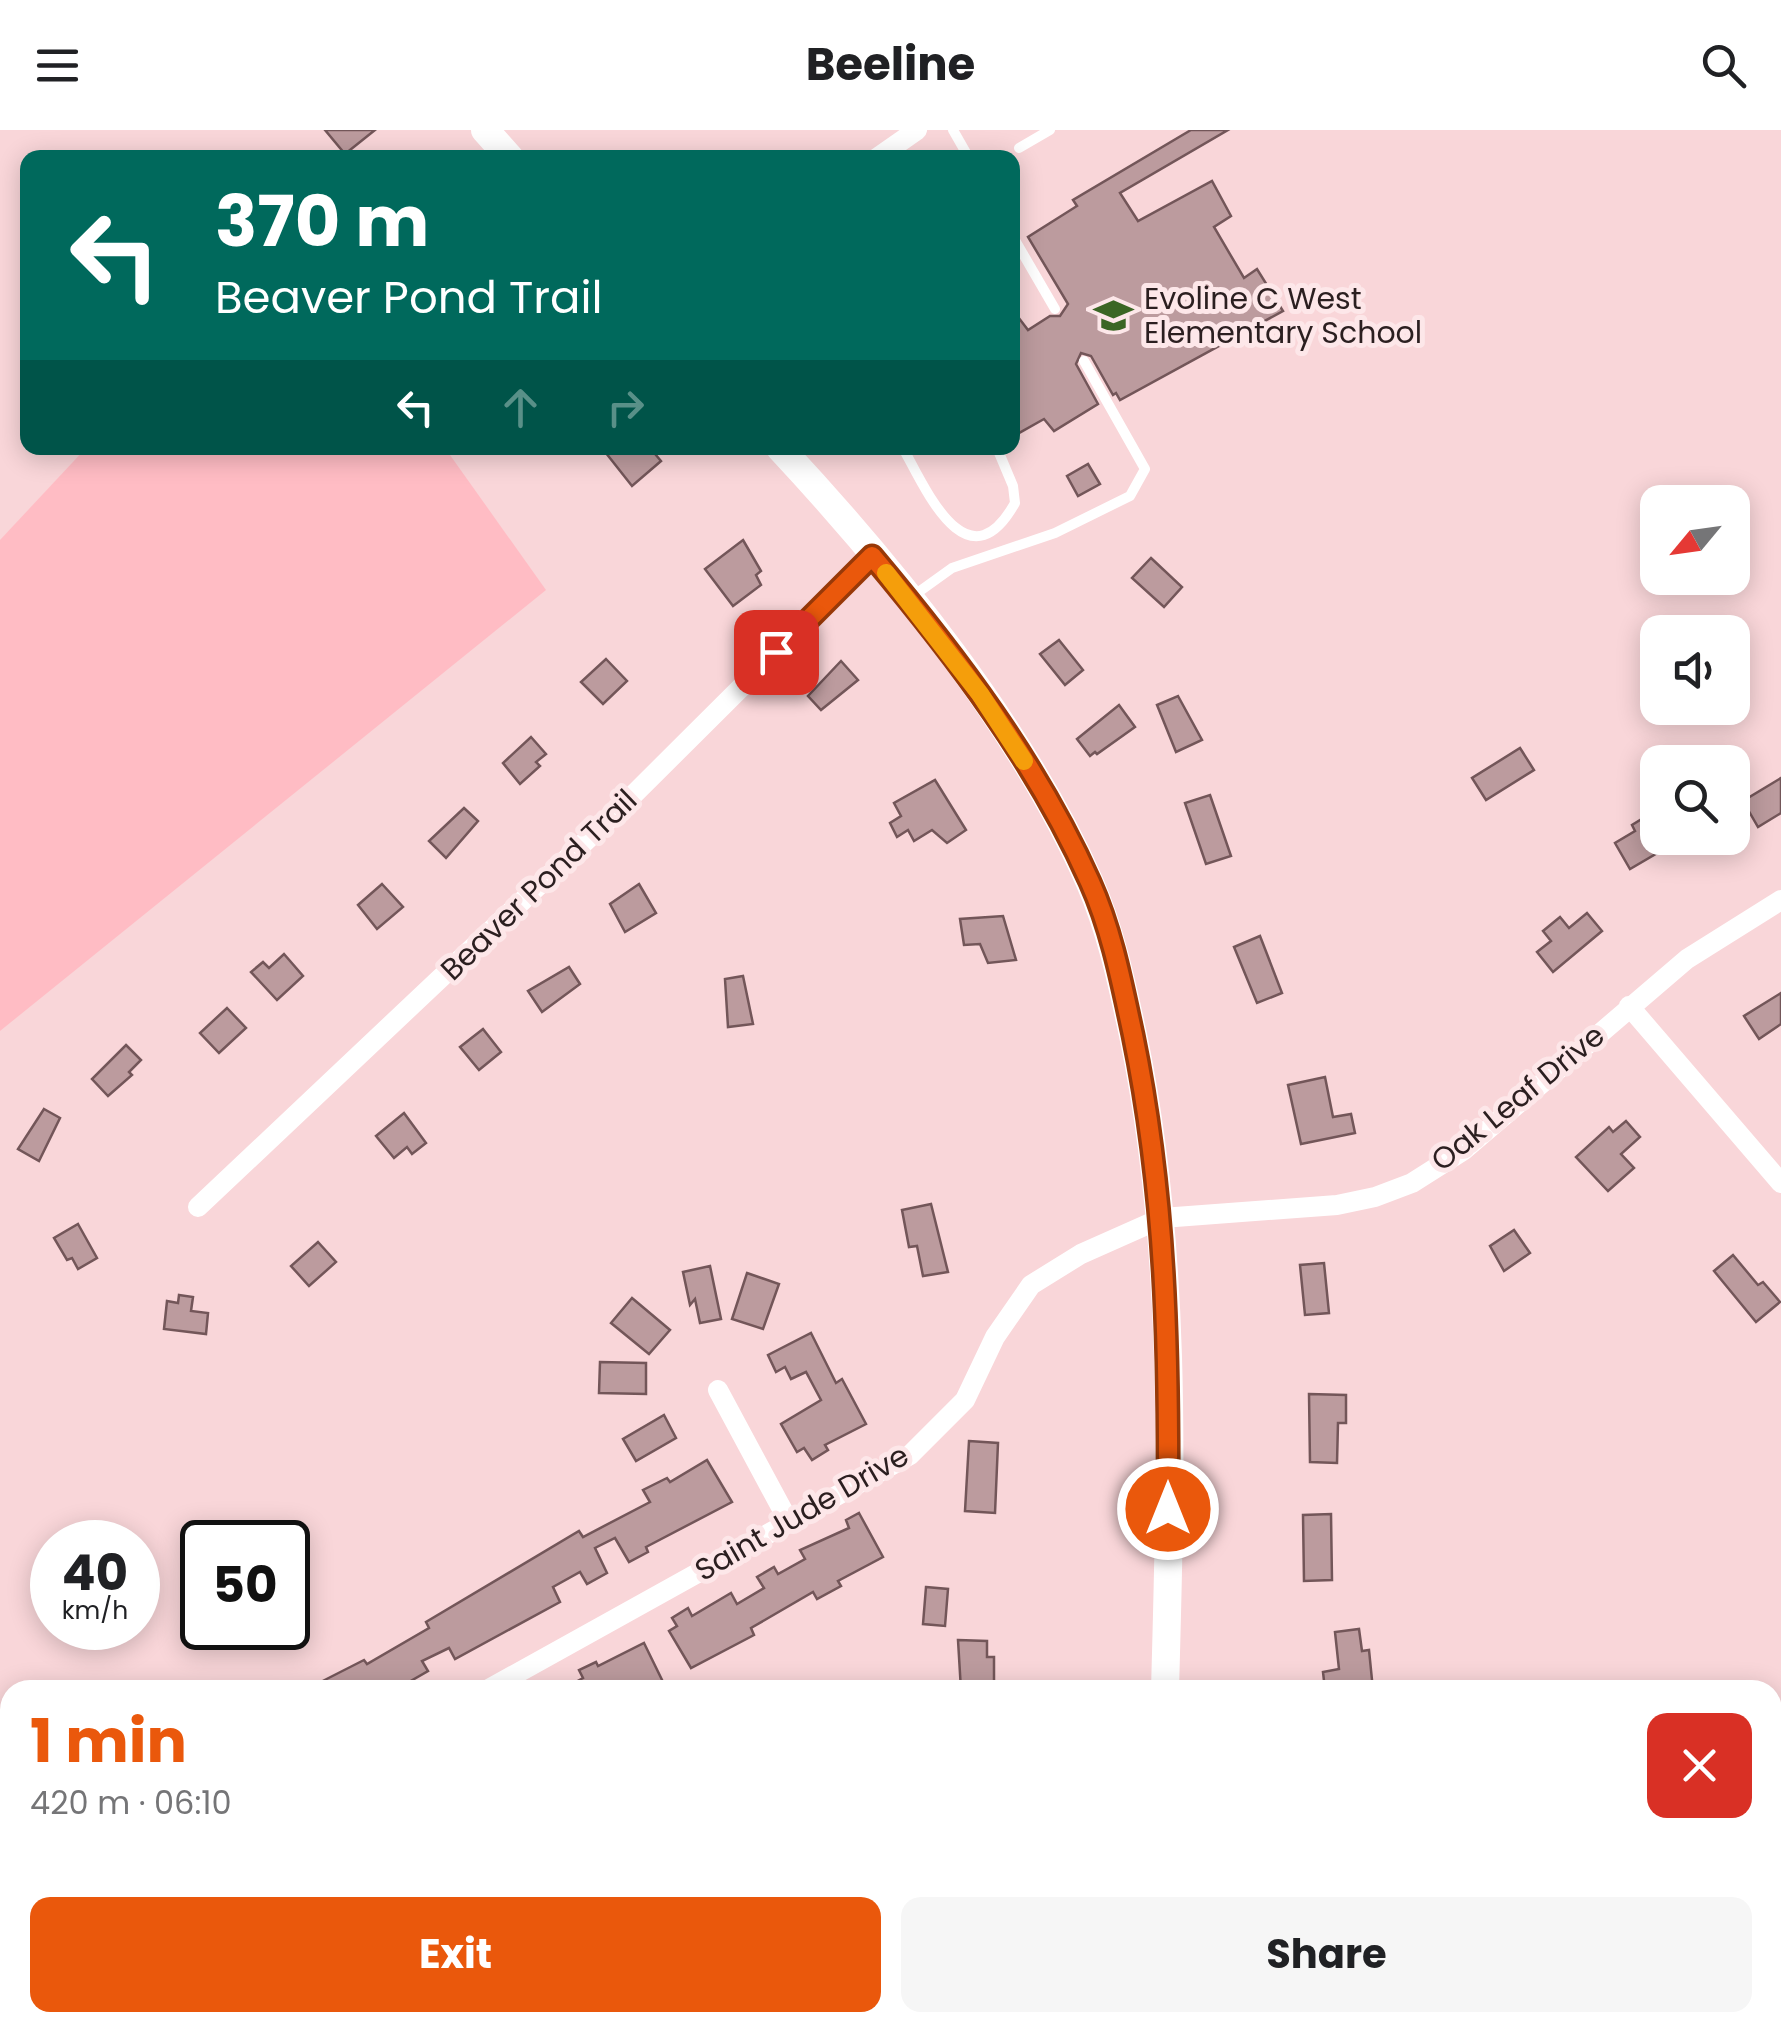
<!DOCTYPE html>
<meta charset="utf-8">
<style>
:root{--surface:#fff;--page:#f6f6f6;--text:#202124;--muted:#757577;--accent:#ea580c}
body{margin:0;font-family:Poppins,sans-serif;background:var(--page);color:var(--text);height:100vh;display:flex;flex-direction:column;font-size:38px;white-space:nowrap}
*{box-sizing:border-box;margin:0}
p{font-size:32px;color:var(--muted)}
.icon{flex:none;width:55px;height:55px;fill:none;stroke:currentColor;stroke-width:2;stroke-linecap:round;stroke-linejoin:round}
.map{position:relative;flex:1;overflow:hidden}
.sheet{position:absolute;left:0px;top:1550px;width:1782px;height:352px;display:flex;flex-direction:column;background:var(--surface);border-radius:30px 30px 0 0;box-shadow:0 5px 25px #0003}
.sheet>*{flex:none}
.guide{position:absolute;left:20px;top:20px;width:1000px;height:305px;border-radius:20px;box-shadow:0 5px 25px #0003;background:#00695c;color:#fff;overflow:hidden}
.needle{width:65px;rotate:241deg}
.controls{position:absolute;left:1640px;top:355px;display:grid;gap:20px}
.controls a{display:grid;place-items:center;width:110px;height:110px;border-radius:20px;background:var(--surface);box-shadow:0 5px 25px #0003;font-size:50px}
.speed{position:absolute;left:30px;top:1390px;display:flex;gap:20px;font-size:50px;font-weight:700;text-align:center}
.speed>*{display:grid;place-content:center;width:130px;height:130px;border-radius:50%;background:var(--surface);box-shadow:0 5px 25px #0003;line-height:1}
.speed small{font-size:25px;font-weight:400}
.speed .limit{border:5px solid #111;border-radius:15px;background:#fff;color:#111}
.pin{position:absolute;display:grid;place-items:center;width:85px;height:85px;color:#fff;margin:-42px;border-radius:20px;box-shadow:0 5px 15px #0006}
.me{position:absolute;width:110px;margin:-55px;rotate:0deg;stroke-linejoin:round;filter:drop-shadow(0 0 8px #0008)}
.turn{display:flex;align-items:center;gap:35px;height:210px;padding:0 30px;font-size:45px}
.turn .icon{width:130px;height:130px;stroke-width:2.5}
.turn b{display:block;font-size:70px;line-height:85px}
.lanes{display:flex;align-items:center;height:95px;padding:0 30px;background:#0003;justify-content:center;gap:50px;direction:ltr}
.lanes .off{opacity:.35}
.round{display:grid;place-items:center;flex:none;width:105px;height:105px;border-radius:20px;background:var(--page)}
.summary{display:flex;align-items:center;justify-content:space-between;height:170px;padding:0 30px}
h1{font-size:60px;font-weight:700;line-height:75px;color:var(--accent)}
.action{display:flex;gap:20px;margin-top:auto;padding:20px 30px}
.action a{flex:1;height:115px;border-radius:20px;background:var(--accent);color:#fff;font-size:40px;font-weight:700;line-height:115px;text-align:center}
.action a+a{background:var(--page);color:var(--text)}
header{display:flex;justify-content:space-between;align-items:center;height:130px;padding:0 30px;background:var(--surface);font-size:45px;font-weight:700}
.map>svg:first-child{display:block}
.green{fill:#ffbcc4}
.building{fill:#bc9b9e;stroke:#735659;stroke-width:2.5}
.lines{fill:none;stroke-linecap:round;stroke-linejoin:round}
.lane{stroke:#fff;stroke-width:10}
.street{stroke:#fff;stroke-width:20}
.secondary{stroke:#fff;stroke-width:28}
.route-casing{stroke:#983908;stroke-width:25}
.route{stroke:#ea580c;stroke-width:18}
.slow{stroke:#f59e0b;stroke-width:18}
.labels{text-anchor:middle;stroke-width:10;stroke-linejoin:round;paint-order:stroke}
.poi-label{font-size:30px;fill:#2b1f20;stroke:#fde7e9;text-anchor:start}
.street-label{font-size:30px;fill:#2b1f20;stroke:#fde7e9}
</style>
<header><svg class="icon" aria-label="menu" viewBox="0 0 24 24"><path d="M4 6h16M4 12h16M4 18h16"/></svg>Beeline<svg class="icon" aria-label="search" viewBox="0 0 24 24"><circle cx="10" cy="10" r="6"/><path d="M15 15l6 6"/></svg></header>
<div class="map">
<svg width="1781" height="1901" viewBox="0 0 1781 1901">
<rect width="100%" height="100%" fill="#f9d6d9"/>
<g class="green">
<path d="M86,318H445L546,460L0,901V410Z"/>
<path d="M1772,1659H1781V1901H1160V1893L1772,1892Z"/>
</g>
<g class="building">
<path d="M325,0H375L345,24Z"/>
<path d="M1191,0H1228L1120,63L1138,91L1212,51L1231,86L1214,97L1244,148L1257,139L1283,181L1120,270L1116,263L1113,265L1091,226L1081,223L1076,234L1098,274L1054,301L1044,289L1012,307V179L1028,200L1050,186H1060L1068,174L1028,107L1077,76L1073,70Z"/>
<path d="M602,318H650L661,331L632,356Z"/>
<path d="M1088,334L1100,354L1078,366L1067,346Z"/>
<path d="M743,410L761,441L756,445L761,455L733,476L705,439Z"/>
<path d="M1151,428L1182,457L1164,477L1132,448Z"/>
<path d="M1059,510L1083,540L1065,555L1040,524Z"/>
<path d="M606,529L627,551L603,574L581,552Z"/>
<path d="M841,531L858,550L821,580L808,566Z"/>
<path d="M1178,566L1202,610L1176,622L1157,575Z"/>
<path d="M1119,575L1135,597L1097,624L1095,622L1090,626L1077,609Z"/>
<path d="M531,607L546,624L536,632L540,636L520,654L503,633Z"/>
<path d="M1520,618L1534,640L1486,670L1472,648Z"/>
<path d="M1781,648V683L1758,697L1743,671Z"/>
<path d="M935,650L966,700L947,713L932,700L914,711L908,700L897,707L890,693L901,686L894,673Z"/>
<path d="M1210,665L1231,726L1206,734L1185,673Z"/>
<path d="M464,678L478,691L446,728L429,711Z"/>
<path d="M1658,679V708H1683L1630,739L1615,713L1635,701L1632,695Z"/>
<path d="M382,754L403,777L377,799L358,775Z"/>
<path d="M639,754L656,783L625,802L610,774Z"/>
<path d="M1587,783L1602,801L1553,842L1537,822L1551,811L1543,801L1560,787L1569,798Z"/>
<path d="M1003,786L1016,830L988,833L980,814L964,815L960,789Z"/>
<path d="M1260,806L1282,863L1257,873L1234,817Z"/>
<path d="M284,824L303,846L277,870L251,842L263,832L269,838Z"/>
<path d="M569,837L580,854L542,882L528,861Z"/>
<path d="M743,846L753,894L728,897L725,849Z"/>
<path d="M1781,863V894L1759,909L1744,886Z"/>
<path d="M227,878L246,898L219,923L200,903Z"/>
<path d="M483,899L501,922L479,940L460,917Z"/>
<path d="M126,915L141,930L129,942L132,945L108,966L92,949Z"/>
<path d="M1325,947L1333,987L1351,984L1355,1003L1301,1014L1288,955Z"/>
<path d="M44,979L60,988L39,1031L18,1019Z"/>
<path d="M404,983L426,1013L412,1024L407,1017L394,1028L376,1006Z"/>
<path d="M1626,991L1640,1007L1621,1024L1634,1038L1608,1061L1576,1027L1609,997L1613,1002Z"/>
<path d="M931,1074L948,1142L923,1146L917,1116L909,1117L902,1080Z"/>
<path d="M78,1094L97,1128L78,1139L72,1128L67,1130L54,1108Z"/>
<path d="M1514,1100L1530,1123L1504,1141L1490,1116Z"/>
<path d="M318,1112L336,1132L309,1156L291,1136Z"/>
<path d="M1733,1125L1758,1155L1763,1152L1780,1172L1756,1192L1714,1141Z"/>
<path d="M1324,1133L1329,1183L1305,1185L1300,1135Z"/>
<path d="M710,1136L721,1189L700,1193L695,1169L690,1175L683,1142Z"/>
<path d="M747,1143L779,1154L763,1199L732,1189Z"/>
<path d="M179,1165L193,1167L191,1181L208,1183L206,1204L164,1199L167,1171L178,1173Z"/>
<path d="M632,1168L670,1200L649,1224L611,1193Z"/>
<path d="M811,1203L836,1253L842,1249L866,1294L825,1315L828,1320L812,1330L804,1318L797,1322L781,1294L821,1270L806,1242L791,1249L785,1237L776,1242L768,1225Z"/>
<path d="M600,1232L646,1233V1264L599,1263Z"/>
<path d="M1309,1264L1346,1265V1293H1338L1337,1333L1310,1332Z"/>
<path d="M664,1285L676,1308L636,1331L623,1309Z"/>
<path d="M969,1311L998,1313L995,1383L965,1381Z"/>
<path d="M707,1330L732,1372L646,1417L648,1422L629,1432L615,1408L595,1418L607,1443L587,1454L580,1442L553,1457L560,1472L455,1529L449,1518L422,1531L428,1541L395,1560H305L364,1530L367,1534L429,1498L426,1492L579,1401L583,1407L650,1372L643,1360L667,1348L670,1352Z"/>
<path d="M859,1383L883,1427L838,1451L841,1456L817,1469L813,1462L751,1498L754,1505L691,1538L669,1501L677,1496L672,1488L688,1478L692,1486L731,1463L737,1474L764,1458L757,1447L774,1437L778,1444L805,1429L800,1420L849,1398L846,1390Z"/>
<path d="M1331,1384L1332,1450L1304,1451L1303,1385Z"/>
<path d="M926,1457L948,1459L945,1496L923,1494Z"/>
<path d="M1359,1499L1362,1521L1369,1520L1373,1560H1325L1323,1542L1339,1539L1335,1502Z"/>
<path d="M958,1510L987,1511V1527H994V1560H961Z"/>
<path d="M644,1513L664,1554L652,1560H561L583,1548L579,1540L596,1532L598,1536Z"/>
</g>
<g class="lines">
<g class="lane">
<path d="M953,0L969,28"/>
<path d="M1019,18L1050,0"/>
<path d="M1012,105L1055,179"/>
<path d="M903,318C926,360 968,457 1015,373L1013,356L997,318"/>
<path d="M913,466L952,438L1055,403L1130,366L1145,339L1084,231"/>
</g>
<g class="street">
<path d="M877,28L917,0"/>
<path d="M1629,876L1781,1053"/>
<path d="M198,1077L608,690L872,427"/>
<path d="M718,1260L789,1392"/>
<path d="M487,1560L910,1325L965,1270L995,1207L1031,1155L1081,1124L1162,1088L1337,1075L1375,1067L1412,1053L1464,1020L1687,829L1781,770"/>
<path d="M0,1799H10"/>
<path d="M121,1892L126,1901"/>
</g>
<g class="secondary">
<path d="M485,0L510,28"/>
<path d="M780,318C893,439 1024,601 1090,753C1111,801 1122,854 1133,905C1178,1121 1171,1341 1165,1560"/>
<path d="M1159,1901V1892"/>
</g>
</g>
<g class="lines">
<defs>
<path id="route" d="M776,522L872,426C956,526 1037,633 1090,752C1112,801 1122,854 1133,905C1166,1065 1169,1217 1168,1379"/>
</defs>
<use href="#route" class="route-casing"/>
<use href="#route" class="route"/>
<path class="slow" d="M886,443L980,564L1024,631"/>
</g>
<defs>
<symbol id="school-bare" viewBox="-9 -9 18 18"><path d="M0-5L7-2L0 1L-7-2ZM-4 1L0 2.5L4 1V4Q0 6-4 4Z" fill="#3b6624" stroke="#fde7e9" stroke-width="2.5" paint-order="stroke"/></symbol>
</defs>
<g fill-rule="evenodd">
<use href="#school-bare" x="1086" y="158" width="55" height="55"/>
</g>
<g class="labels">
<g class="poi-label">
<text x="1144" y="179">Evoline C West<tspan x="1144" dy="34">Elementary School</tspan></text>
</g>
<g class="street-label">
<text transform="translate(539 755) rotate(-44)" y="10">Beaver Pond Trail</text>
<text transform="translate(1518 968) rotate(-39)" y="10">Oak Leaf Drive</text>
<text transform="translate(802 1383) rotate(-30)" y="10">Saint Jude Drive</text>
</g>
</g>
</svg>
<div class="controls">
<a><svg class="needle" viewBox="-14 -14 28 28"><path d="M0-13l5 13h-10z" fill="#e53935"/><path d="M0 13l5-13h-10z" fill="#757577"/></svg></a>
<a><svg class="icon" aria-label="sound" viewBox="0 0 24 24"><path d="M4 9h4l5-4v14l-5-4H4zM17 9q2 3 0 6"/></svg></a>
<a><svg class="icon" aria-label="search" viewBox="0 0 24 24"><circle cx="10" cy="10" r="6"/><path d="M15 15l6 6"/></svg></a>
</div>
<div class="speed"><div>40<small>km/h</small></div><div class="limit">50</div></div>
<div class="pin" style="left:776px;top:522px;background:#d93025"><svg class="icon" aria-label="arrive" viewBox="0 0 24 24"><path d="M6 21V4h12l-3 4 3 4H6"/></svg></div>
<svg class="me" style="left:1168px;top:1379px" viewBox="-20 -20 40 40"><circle r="17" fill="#ea580c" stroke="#fff" stroke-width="3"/><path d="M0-11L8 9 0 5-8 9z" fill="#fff"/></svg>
<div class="guide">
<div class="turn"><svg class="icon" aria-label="left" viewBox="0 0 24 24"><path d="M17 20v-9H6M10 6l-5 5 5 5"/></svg><div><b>370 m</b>Beaver Pond Trail</div></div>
<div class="lanes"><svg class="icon" aria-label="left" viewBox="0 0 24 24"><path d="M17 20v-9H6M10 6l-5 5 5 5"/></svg><svg class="icon off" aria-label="ahead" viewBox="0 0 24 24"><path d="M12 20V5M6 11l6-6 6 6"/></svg><svg class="icon off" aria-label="right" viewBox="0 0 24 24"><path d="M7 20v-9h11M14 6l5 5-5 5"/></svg></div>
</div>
<section class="sheet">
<div class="summary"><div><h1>1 min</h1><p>420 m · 06:10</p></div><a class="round" style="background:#d93025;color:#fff"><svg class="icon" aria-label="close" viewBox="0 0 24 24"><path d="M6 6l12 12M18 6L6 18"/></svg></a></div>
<div class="action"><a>Exit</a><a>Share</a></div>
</section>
</div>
